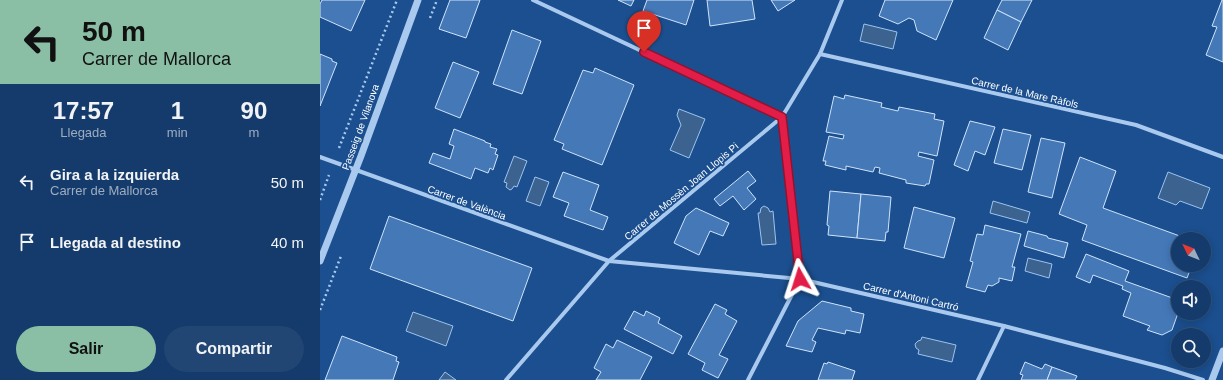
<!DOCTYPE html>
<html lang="es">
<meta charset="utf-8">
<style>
:root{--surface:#143b6b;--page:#214673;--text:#f1f3f6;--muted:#9dadc1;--line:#33557e;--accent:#8abfa5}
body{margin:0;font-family:Helvetica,sans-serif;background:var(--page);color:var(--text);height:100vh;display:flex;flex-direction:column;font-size:15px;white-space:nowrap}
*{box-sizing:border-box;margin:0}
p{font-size:13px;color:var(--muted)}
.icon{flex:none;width:22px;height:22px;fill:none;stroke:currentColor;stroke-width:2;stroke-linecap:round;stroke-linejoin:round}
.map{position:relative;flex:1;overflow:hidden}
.details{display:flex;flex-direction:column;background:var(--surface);width:320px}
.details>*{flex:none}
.banner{background:#8abfa5;color:#111;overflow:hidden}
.needle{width:26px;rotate:313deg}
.tools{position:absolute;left:851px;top:232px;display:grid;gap:8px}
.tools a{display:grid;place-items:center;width:40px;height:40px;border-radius:50%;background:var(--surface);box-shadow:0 2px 10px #0003,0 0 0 1px var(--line);font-size:20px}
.pin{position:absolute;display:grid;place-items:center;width:34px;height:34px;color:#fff;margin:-41px -17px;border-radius:50% 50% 50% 0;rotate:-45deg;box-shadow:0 0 4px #0007}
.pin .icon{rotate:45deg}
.me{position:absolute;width:44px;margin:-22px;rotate:354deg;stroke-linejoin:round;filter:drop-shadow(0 0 3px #0008)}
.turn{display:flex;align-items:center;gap:14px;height:84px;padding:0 16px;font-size:18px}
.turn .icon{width:52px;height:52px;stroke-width:2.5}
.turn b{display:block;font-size:28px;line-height:34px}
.eta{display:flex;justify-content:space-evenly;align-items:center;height:68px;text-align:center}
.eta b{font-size:24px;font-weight:700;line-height:28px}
.primary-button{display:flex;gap:8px;margin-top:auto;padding:8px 16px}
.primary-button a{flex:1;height:46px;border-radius:24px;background:var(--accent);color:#111;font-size:16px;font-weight:700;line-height:46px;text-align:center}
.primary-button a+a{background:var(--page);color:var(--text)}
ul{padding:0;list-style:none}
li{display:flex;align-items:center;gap:12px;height:60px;padding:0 16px}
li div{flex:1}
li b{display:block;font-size:15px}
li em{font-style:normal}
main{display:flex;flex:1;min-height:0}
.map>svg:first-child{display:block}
.water{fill:#3c6290;stroke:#9cc4f0}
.building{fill:#4478b7;stroke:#cfe3fa}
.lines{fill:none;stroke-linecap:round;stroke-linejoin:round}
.path{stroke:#a9c9ee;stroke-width:2.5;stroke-dasharray:2 3;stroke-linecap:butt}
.minor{stroke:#a9c9ee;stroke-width:4}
.tertiary{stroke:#a9c9ee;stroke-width:7}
.route-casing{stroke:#92132f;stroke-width:10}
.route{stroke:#e11d48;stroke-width:7}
.labels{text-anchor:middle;stroke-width:3.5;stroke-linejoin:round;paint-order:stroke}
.street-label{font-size:10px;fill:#fff;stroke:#1b4f8f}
</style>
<main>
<section class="details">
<div class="banner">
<div class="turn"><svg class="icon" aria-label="left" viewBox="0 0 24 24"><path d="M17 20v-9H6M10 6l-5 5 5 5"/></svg><div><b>50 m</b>Carrer de Mallorca</div></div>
</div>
<div class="eta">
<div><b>17:57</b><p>Llegada</p></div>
<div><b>1</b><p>min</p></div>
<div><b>90</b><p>m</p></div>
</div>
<ul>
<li><svg class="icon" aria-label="left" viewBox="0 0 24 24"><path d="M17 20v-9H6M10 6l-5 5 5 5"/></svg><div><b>Gira a la izquierda</b><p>Carrer de Mallorca</p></div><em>50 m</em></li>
<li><svg class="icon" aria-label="arrive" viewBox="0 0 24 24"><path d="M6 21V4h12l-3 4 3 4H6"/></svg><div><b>Llegada al destino</b></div><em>40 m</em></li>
</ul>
<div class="primary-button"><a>Salir</a><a>Compartir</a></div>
</section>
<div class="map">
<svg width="903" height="380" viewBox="0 0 903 380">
<rect width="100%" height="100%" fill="#1b4f8f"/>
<g class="water">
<path d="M544,24L577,32L573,49L540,41Z"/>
<path d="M359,109L385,119L369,158L350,150L361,125L357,115Z"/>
<path d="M194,156L207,161L197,187L194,186L192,189L190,190L186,187L187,183L184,182Z"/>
<path d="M848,172L890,188L882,209L860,201L856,205L838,198Z"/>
<path d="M215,177L229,182L220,206L206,201Z"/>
<path d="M673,201L710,212L707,223L670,213Z"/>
<path d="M444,206L448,208L450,212L453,211L456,244L442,245L438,213H440L441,208Z"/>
<path d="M708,258L732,264L729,278L705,271Z"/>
<path d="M93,312L133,326L126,346L86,331Z"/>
<path d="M602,337L636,345L632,362L598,354L599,350L596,348L595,344L598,341L601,340Z"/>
<path d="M125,372L136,380H119Z"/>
</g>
<g class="building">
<path d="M2,0H45L31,31L0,17V4Z"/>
<path d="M130,0H160L146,38L119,29Z"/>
<path d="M298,0H314L311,6Z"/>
<path d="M327,0H374L366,25L323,11Z"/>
<path d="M387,0H432L435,19L390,26Z"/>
<path d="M451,0H475L458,11Z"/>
<path d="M565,0H633L616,40L597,31L594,20L589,18L578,24L559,16Z"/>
<path d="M682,0H712L701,22L677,10Z"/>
<path d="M902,0H903V62L886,55L897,27L892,26Z"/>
<path d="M677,10L701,22L688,50L664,38Z"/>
<path d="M192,30L221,41L202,94L173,84Z"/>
<path d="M0,54L12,59V61L17,63L0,106Z"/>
<path d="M133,62L159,72L140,118L115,108Z"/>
<path d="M275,68L314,85L282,165L242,149L244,144L234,140L263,70L273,73Z"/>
<path d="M525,95L562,103L561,107L578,111L579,107L615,114L614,119L624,121L617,156L599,152L598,156L614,160L609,184H606L605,186L586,183V180L559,173L560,168L555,167L553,172L526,166V170L505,165L506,161H503L509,136L523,139L524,135L506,132L514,96L524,99Z"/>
<path d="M650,121L675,127L665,155L655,151L648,171L634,165Z"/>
<path d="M134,129L165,141V142L171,144L170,147L177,149L175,154L178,155L173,170L170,168L168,173L155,168L151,179L109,163L113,153L130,159L134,146L129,144Z"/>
<path d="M683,129L711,135L702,170L674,163Z"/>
<path d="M721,138L745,143L732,198L708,192Z"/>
<path d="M760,157L796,171L783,208L868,239H858V265H872L867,278L762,240L767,225L739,214Z"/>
<path d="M428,171L436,181L427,188L436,199L424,210L413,196L400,206L394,199Z"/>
<path d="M243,172L279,185L270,210L288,217L283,230L244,216L249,203L233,197Z"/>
<path d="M510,191L541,194L537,238L508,235L509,226L507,225Z"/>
<path d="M541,194L571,197L568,232H566L565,241L537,238Z"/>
<path d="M594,207L635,218L624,258L584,248Z"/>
<path d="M376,208L409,223L403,236L390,231L379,255L354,243L366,216Z"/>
<path d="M69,216L212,268L193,321L50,269Z"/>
<path d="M665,225L701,234L692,267H695L692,281L679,278V282L672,286L668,285L665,292L646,287L653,262L650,261L657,234L663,235Z"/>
<path d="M708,231L727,236L728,238L748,243L744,258L704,246Z"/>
<path d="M766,254L809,271L805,281L858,300V313L852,330L842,335L827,330L830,326L803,316L811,293L802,289L803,286L773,275L770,283L756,277Z"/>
<path d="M502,301L531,308V311L544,314L540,333L526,330L525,334L498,328L492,340L496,342L492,352L466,346L478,321Z"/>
<path d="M395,304L407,310L405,314L417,321L399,355L408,359L398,378L382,370L385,363L368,354Z"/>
<path d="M314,311L324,316L326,311L340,318L338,323L362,336L353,354L304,329Z"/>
<path d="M22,336L77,357L76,361L79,362L73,380H5Z"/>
<path d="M297,340L332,357L320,380H276L281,372L274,368L286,344L293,348Z"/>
<path d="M508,362L535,371L532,380H498L504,363L507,364Z"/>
<path d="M705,362L722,369L725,364L732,367L727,380H701L703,375L700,374Z"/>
<path d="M732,367L757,376L755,380H727Z"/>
</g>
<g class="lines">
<g class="path">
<path d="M110,18L117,0"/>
<path d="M19,148L77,0"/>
<path d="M0,200L9,175"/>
<path d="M0,310L21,256"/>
</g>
<g class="minor">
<path d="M213,0L462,117L480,279L428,380"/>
<path d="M500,54L816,125L903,157"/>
<path d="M0,157L289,261L480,279L684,326L845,368L883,380"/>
<path d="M186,380L289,261L462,117L500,54L522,0"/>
<path d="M658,380L684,326"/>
</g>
<g class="tertiary">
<path d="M0,261L41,156L98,0"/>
<path d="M892,380L903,351"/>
</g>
</g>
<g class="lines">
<defs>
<path id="route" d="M324,52L462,117L480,279"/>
</defs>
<use href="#route" class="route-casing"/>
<use href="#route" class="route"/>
</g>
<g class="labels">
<g class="street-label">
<text transform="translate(705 92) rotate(13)" y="4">Carrer de la Mare Ràfols</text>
<text transform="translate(40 127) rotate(-70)" y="4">Passeig de Vilanova</text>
<text transform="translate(361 191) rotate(-40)" y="4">Carrer de Mossèn Joan Llopis Pi</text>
<text transform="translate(147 202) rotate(20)" y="4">Carrer de València</text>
<text transform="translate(591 296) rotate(13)" y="4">Carrer d'Antoni Cartró</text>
</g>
</g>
</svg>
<div class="tools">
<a><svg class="needle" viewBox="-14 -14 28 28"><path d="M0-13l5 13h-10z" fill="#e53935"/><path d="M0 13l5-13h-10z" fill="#9dadc1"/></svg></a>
<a><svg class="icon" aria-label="sound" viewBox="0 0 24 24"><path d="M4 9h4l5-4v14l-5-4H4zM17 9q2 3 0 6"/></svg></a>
<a><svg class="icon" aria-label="search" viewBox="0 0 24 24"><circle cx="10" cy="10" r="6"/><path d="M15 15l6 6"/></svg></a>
</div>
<div class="pin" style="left:324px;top:52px;background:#d93025"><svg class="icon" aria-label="arrive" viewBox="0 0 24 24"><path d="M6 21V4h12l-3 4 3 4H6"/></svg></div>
<svg class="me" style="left:480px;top:279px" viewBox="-20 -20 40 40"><path d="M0-17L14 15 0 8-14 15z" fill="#e11d48" stroke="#fff" stroke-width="4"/></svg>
</div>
</main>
